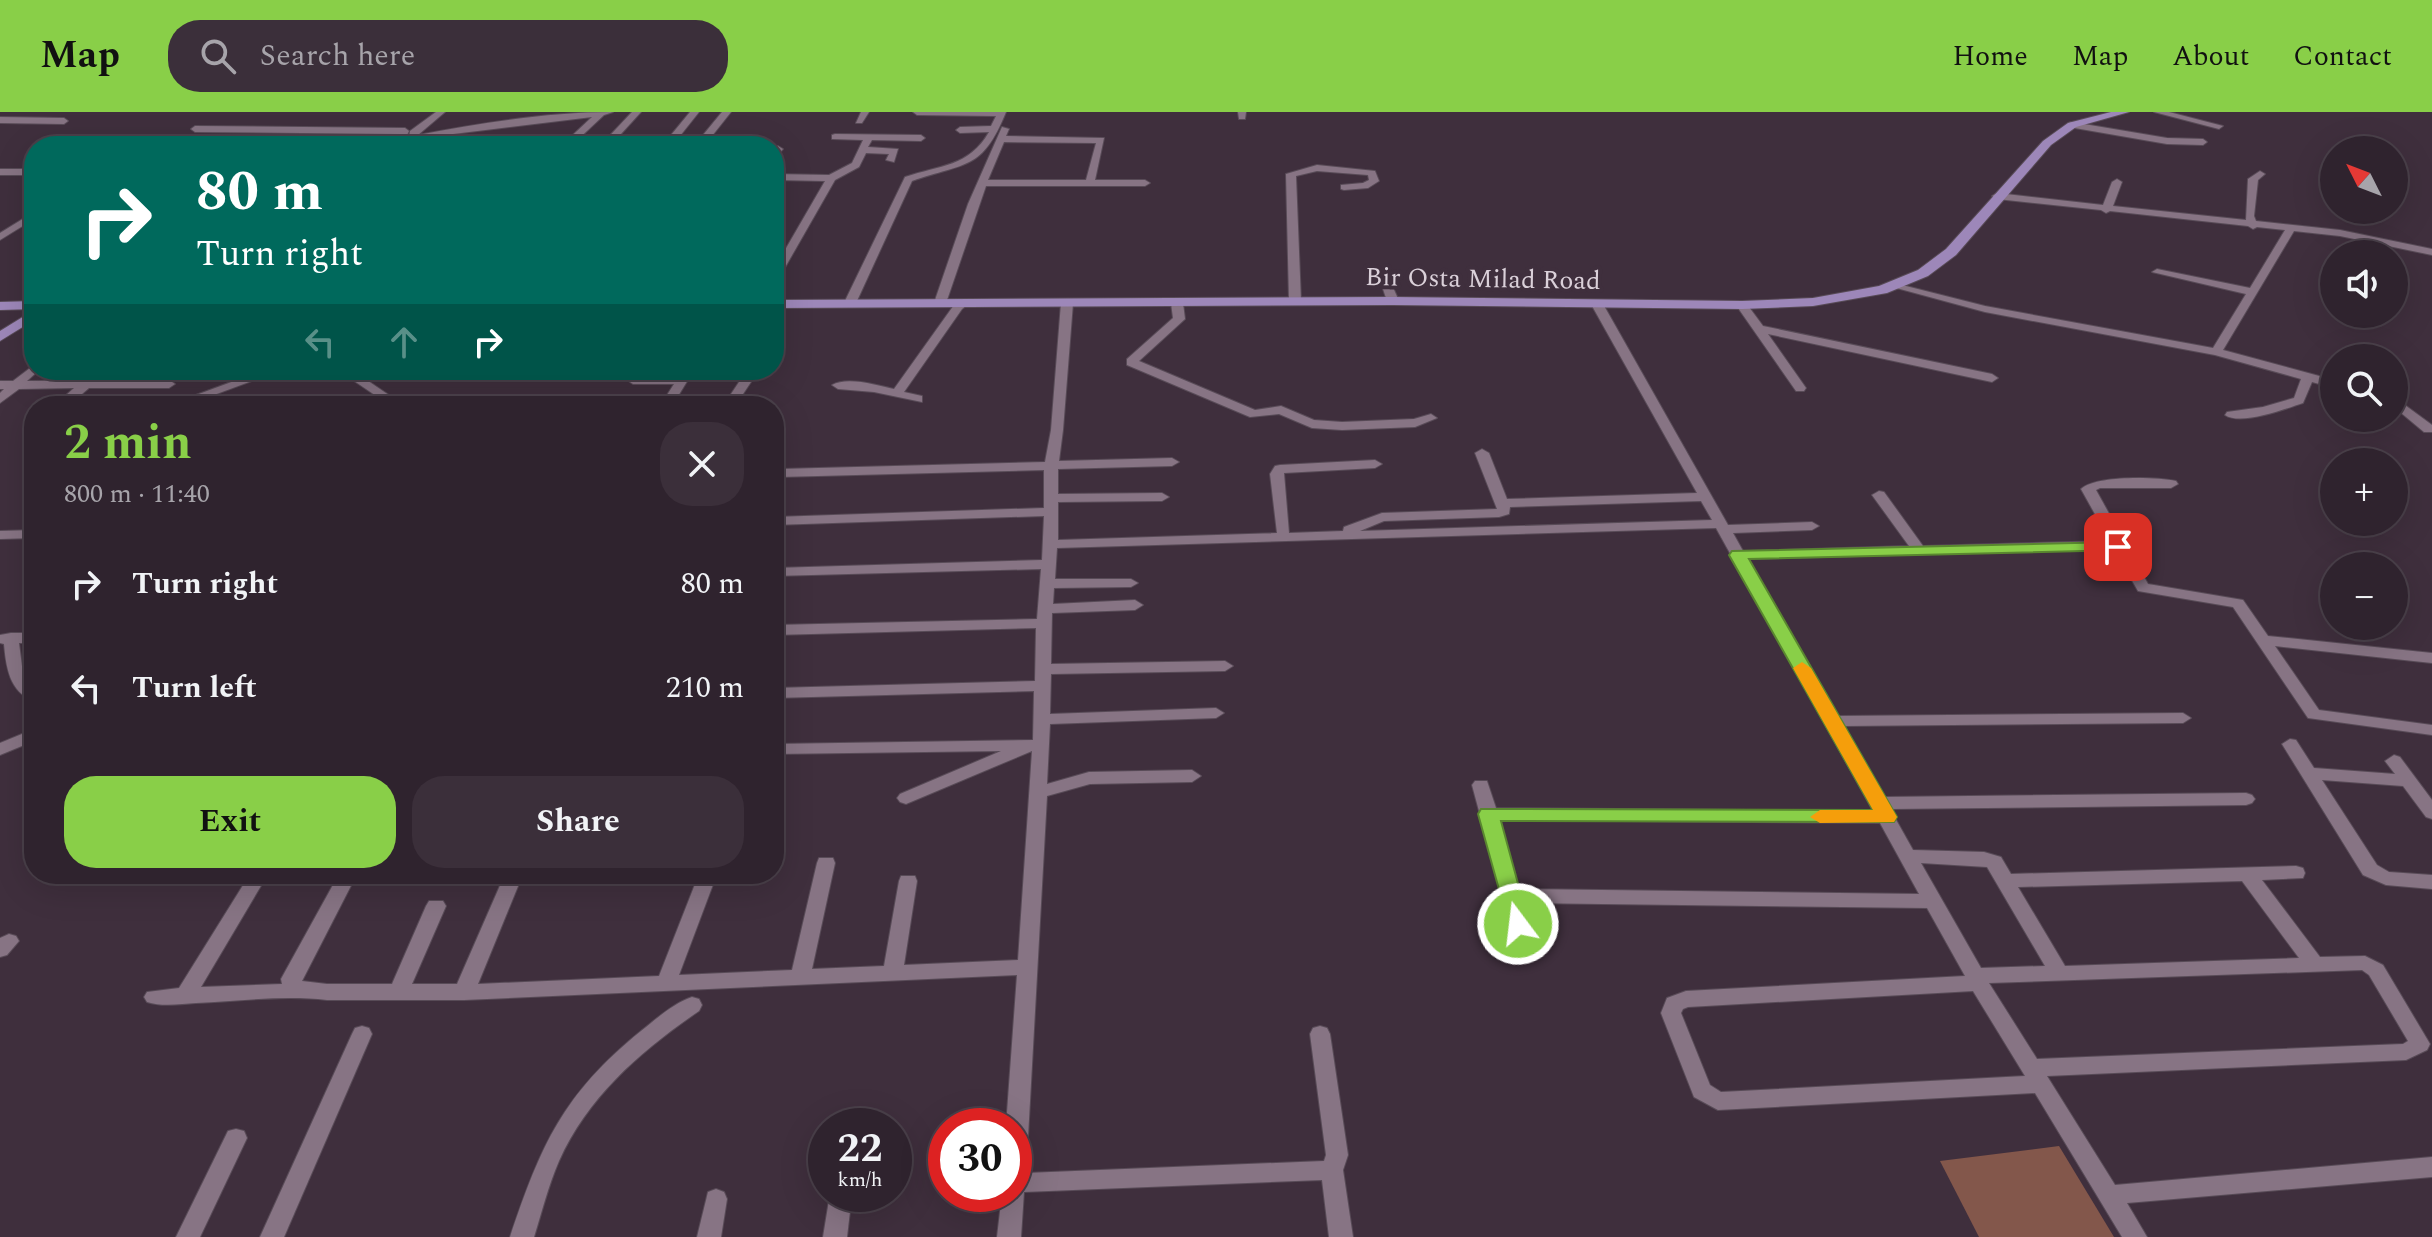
<!DOCTYPE html>
<meta charset="utf-8">
<style>
:root{--surface:#2f232e;--page:#3b2f3a;--text:#f1f3f6;--muted:#a7a4aa;--line:#4a404a;--accent:#89cf48}
body{margin:0;font-family:Spectral,serif;background:var(--page);color:var(--text);height:100vh;display:flex;flex-direction:column;font-size:30px;white-space:nowrap}
*{box-sizing:border-box;margin:0}
p{font-size:26px;color:var(--muted)}
.icon{flex:none;width:44px;height:44px;fill:none;stroke:currentColor;stroke-width:2;stroke-linecap:round;stroke-linejoin:round}
.map{position:relative;flex:1;overflow:hidden}
.details{position:absolute;left:24px;top:284px;width:760px;height:488px;display:flex;flex-direction:column;background:var(--surface);border-radius:32px;box-shadow:0 8px 32px #0002,0 0 0 2px var(--line)}
.details>*{flex:none}
.hud{position:absolute;left:24px;top:24px;width:760px;height:244px;border-radius:32px;box-shadow:0 8px 32px #0002,0 0 0 2px var(--line);background:#00695c;color:#fff;overflow:hidden}
.needle{width:52px;rotate:312deg}
.tools{position:absolute;left:2320px;top:24px;display:grid;gap:16px}
.tools a{display:grid;place-items:center;width:88px;height:88px;border-radius:50%;background:var(--surface);box-shadow:0 8px 32px #0002,0 0 0 2px var(--line);font-size:40px}
.speed{position:absolute;left:808px;top:996px;display:flex;gap:16px;font-size:40px;font-weight:700;text-align:center}
.speed>*{display:grid;place-content:center;width:104px;height:104px;border-radius:50%;background:var(--surface);box-shadow:0 8px 32px #0002,0 0 0 2px var(--line);line-height:1}
.speed small{font-size:20px;font-weight:400}
.speed .limit{border:12px solid #d22;background:#fff;color:#111}
.pin{position:absolute;display:grid;place-items:center;width:68px;height:68px;color:#fff;margin:-34px;border-radius:16px;box-shadow:0 4px 12px #0006}
.me{position:absolute;width:88px;margin:-44px;rotate:345deg;stroke-linejoin:round;filter:drop-shadow(0 0 6px #0008)}
.turn{display:flex;align-items:center;gap:28px;height:168px;padding:0 40px;font-size:36px}
.turn .icon{width:104px;height:104px;stroke-width:2.5}
.turn b{display:block;font-size:56px;line-height:68px}
.lanes{display:flex;align-items:center;height:76px;padding:0 40px;background:#0003;justify-content:center;gap:40px;direction:ltr}
.lanes .off{opacity:.35}
.round{display:grid;place-items:center;flex:none;width:84px;height:84px;border-radius:32px;background:var(--page)}
.headline{display:flex;align-items:center;justify-content:space-between;height:136px;padding:0 40px}
h1{font-size:48px;font-weight:700;line-height:60px;color:var(--accent)}
.primary-button{display:flex;gap:16px;margin-top:auto;padding:16px 40px}
.primary-button a{flex:1;height:92px;border-radius:32px;background:var(--accent);color:#111;font-size:32px;font-weight:700;line-height:92px;text-align:center}
.primary-button a+a{background:var(--page);color:var(--text)}
ul{padding:0;list-style:none}
li{display:flex;align-items:center;gap:24px;height:104px;padding:0 40px}
li div{flex:1}
li b{display:block;font-size:30px}
li em{font-style:normal}
header{display:flex;align-items:center;gap:48px;box-sizing:border-box;height:112px;padding:0 40px;background:var(--accent);color:#111}
header strong{font-size:38px}
nav{display:flex;gap:44px;margin-inline-start:auto;font-size:28px}
.search{width:560px;height:72px;background:var(--page);display:flex;align-items:center;gap:20px;box-sizing:border-box;padding:0 28px;border-radius:32px;color:var(--muted);font-size:30px}
.map>svg:first-child{display:block}
.forest{fill:#83574b}
.lines{fill:none;stroke-linecap:round;stroke-linejoin:round}
.minor-casing{stroke:#584b57;stroke-width:2}
.major-casing{stroke:#584b57;stroke-width:2}
.minor{fill:#877484;fill-rule:evenodd}
.major{fill:#9d87b9;fill-rule:evenodd}
.route{fill:#89cf48;stroke:#59872f;stroke-width:2}
.slow{fill:#f59e0b}
.labels{text-anchor:middle;stroke-width:8;stroke-linejoin:round;paint-order:stroke}
.far-street-label{font-size:26px;fill:#dad0d9;stroke:#3f2f3d}
</style>
<header>
<strong>Map</strong>
<div class="search"><svg class="icon" aria-label="search" viewBox="0 0 24 24"><circle cx="10" cy="10" r="6"/><path d="M15 15l6 6"/></svg>Search here</div>
<nav><a>Home</a><a>Map</a><a>About</a><a>Contact</a></nav>
</header>
<div class="map">
<svg width="2432" height="1125" viewBox="0 0 2432 1125">
<rect width="100%" height="100%" fill="#3f2f3d"/>
<path class="forest" d="M2059,1034L2114,1125H1979L1940,1049Z"/>
<g class="lines">
<defs>
<g id="minor">
<path d="M436,0H445L418,23C481,11 549,0 613,0L604,3L571,34H561L592,5L453,22L390,34H371L396,27L399,22L195,20L191,17L195,14L405,16L409,19L406,25H409L410,19Z"/>
<path d="M632,0H641L610,34H600Z"/>
<path d="M690,0H699L672,34H662Z"/>
<path d="M722,0H731L704,34H694Z"/>
<path d="M861,0H869L862,11H856Z"/>
<path d="M913,0H1006C982,59 966,50 912,69L856,191L846,193L844,191L905,65C940,53 969,55 989,20L960,21L956,18L960,15L991,14L996,4L917,3Z"/>
<path d="M1238,0H1246L1245,7H1239Z"/>
<path d="M2154,0H2169L2223,14L2219,17Z"/>
<path d="M0,5L64,6L68,9L64,12L0,11Z"/>
<path d="M2072,10L2167,26L2203,27L2207,30L2203,33L2167,32L2069,15V11Z"/>
<path d="M1002,15L1009,17L1006,24L1104,26L1095,68H1145L1150,71L1145,74H986L946,191L936,193L934,191L968,92ZM1004,30L1096,31L1086,68H988Z"/>
<path d="M835,22L921,23L925,26L921,29L872,28L868,35L898,37L894,50L886,48L889,42L866,41L859,55L835,68L779,166L774,169V157L825,69L774,68V62L829,63L852,51L863,28L832,27V23Z"/>
<path d="M778,34L783,37L774,47V36Z"/>
<path d="M1317,53L1375,59L1379,69L1368,76L1344,78L1341,77V73L1363,71L1369,68L1368,63L1317,59L1296,64L1301,189L1295,192L1289,189L1286,62Z"/>
<rect x="0" y="57" width="34" height="6"/>
<path d="M2260,59L2265,62L2258,68L2254,104L2256,109L2340,118L2432,137V143L2340,124L2294,119L2223,238L2334,268V276L2312,270L2303,291C2285,297 2241,314 2225,303L2227,300L2263,295L2294,286L2301,267L2215,243L1985,200L1889,174L1894,171L1985,194L2213,236L2246,182L2152,160L2157,157L2250,176L2285,118L2257,115L2253,117L2248,114L2110,99L2106,101L2101,98L1997,87L1992,84L1997,81L2103,93L2112,70L2117,67L2122,70L2113,94L2246,108L2248,67Z"/>
<path d="M34,100V107L0,128V121Z"/>
<path d="M1386,168L1391,171L1399,189L1397,191L1387,189L1381,171Z"/>
<path d="M1067,188L1073,191L1063,318L1059,349L1172,346L1179,350L1172,354L1058,357V382L1162,381L1169,385L1162,389L1058,390V428L1277,421L1270,362L1275,354L1280,353L1375,348L1382,352L1375,356L1284,361L1289,421L1343,419L1344,415L1382,401L1497,397L1475,341L1482,337L1489,341L1507,387L1697,381L1591,192L1597,189L1603,192L1728,413L1812,410L1819,414L1812,418L1733,421L1743,439L1909,434L1872,383L1879,379L1884,380L1923,434L2110,429L2081,377C2097,363 2155,365 2176,369L2178,372L2171,376H2100L2096,378L2148,472L2243,488L2268,524L2432,541V551L2275,534L2319,598L2432,613V623L2308,606L2233,495L2138,479L2114,437L1748,447L1837,604L2183,601L2191,606L2183,611L1843,614L1883,685L2246,681L2252,683L2255,687L2252,691L2246,693L1890,697L1913,738L1984,740L2001,745L2011,762L2296,754L2303,756L2305,761L2303,766L2262,768L2320,845L2365,844L2383,853L2430,932L2427,938L2406,948L2047,964L2115,1073L2432,1045V1065L2127,1091L2147,1125H2122L2035,981L1718,998L1694,985L1661,901L1667,886L1686,879L1965,864L1927,796L1522,791L1535,839L1532,844L1525,846L1518,844L1472,673L1475,669H1487L1496,696L1873,699L1716,416L1057,436L1055,467H1131L1138,471L1131,475L1054,476L1053,492L1135,488L1143,493L1135,498L1052,501L1051,552L1225,549L1233,554L1225,559L1051,562L1050,602L1216,596L1224,601L1216,606L1050,612L1047,672L1089,660L1192,658L1201,664L1192,670L1090,672L1047,684L1026,1061L1324,1049L1326,1043L1310,922L1313,916L1320,914L1327,916L1330,922L1348,1043L1343,1058L1353,1125H1329L1322,1068L1024,1080L1021,1125H997L1002,1082H1014V1014H1006L1017,863L464,888H327C285,883 239,889 196,891C181,892 162,895 147,890L144,885L147,880L179,876L250,762H268L201,875L282,872L281,867L339,762H357L302,869L327,872H392L426,794L429,789H443L446,794L412,872H457L505,762H523L478,872L659,864L699,762H717L679,863L792,858L817,751L819,746H833L835,751L812,857L884,854L899,769L901,764H915L917,769L904,853L1018,848L1032,639L906,692L900,690L897,686L900,682L1001,639L774,642V632L1033,628L1034,579L774,586V576L1035,569L1036,516L774,523V513L1037,507L1041,457L774,464V456L1042,448L1044,404L774,413V405L1044,396V358L780,365L775,364L774,360L780,357L1045,350L1051,318L1061,191ZM1701,389L1712,408L1360,419L1384,409L1499,405L1509,402L1510,395ZM1499,708L1880,711L1919,782L1518,777ZM1921,751L1987,755L2045,854L1981,856ZM2242,769L2299,846L2065,854L2018,775ZM2362,858L2369,863L2408,929L2403,932L2037,947L1989,871ZM1973,879L2025,964L1721,980L1710,973L1681,901L1683,897L1688,895Z"/>
<path d="M1177,188L1183,191L1185,207L1139,249L1255,298L1281,294L1314,308L1342,310L1414,307L1431,302L1437,306L1415,315L1342,318L1312,316L1279,302L1250,305L1127,253V247L1173,206L1171,191Z"/>
<path d="M960,189L970,191L962,197L904,280L922,284V290L874,280L838,277L832,273C847,264 877,273 894,277L954,193Z"/>
<path d="M1738,191H1746L1763,214L1992,262L1998,266L1992,270L1768,222L1806,276L1804,279H1796L1736,193Z"/>
<path d="M34,253V258H39L27,269L169,268L175,272L169,276H89L68,294H54L74,276L19,277L0,291V281L4,277H0V269H13Z"/>
<path d="M264,258H282L184,294H166Z"/>
<path d="M338,258H352L405,294H391Z"/>
<path d="M682,258H694L672,294H660L674,272H633L627,268L633,264H678Z"/>
<path d="M747,258H759L735,294H723Z"/>
<path d="M2394,285L2432,313V320H2424L2394,295Z"/>
<path d="M34,314V325H25V319Z"/>
<path d="M34,418V426L0,427V419Z"/>
<path d="M11,521H34V531H19L23,562L34,574V589C9,580 6,554 4,532L0,531V523Z"/>
<path d="M34,617V629L0,643V631Z"/>
<path d="M2290,627L2296,628L2314,656L2395,662L2385,649L2394,643L2400,645L2432,688V707L2426,705L2403,674L2322,668L2377,753L2389,760L2432,763V777L2386,773L2363,763L2282,632Z"/>
<path d="M9,822L16,824L19,829L7,843L0,845V826Z"/>
<path d="M692,885L699,887L702,893L699,899C642,938 588,984 559,1049C548,1074 542,1100 534,1125H510C541,1033 563,982 641,919C656,907 674,891 692,885Z"/>
<path d="M362,914L369,916L372,922L284,1125H260L352,922L355,916Z"/>
<path d="M236,1017L244,1019L247,1026L200,1125H176L228,1019Z"/>
<path d="M716,1077L724,1080L727,1087L721,1125H697L708,1080Z"/>
<path d="M830,1082H852L847,1125H823Z"/>
</g>
<g id="major">
<path d="M2111,0H2129L2076,15L2051,33L1956,143L1928,164L1887,181L1813,194L1742,197L1393,193L774,196V188L1393,185L1742,189L1813,186L1879,174L1918,158L1946,137L2043,29L2068,11Z"/>
<path d="M34,189V197L0,198V190Z"/>
<path d="M34,198V208L0,229V219Z"/>
</g>
</defs>
<use href="#minor" class="minor-casing"/>
<use href="#major" class="major-casing"/>
<use href="#minor" class="minor"/>
<use href="#major" class="major"/>
</g>
<path class="route" d="M2118,430L2124,431V438L1749,447L1897,705L1894,710L1501,709L1529,812L1525,817H1510L1478,702L1481,697L1873,698L1729,443L1732,439Z"/>
<path class="slow" d="M1802,550L1811,556L1897,705L1894,710L1820,711L1810,705L1820,698H1873L1793,556Z"/>
<g class="labels">
<g class="far-street-label">
<text transform="translate(1483 166) rotate(1)" y="9">Bir Osta Milad Road</text>
</g>
</g>
</svg>
<div class="tools">
<a><svg class="needle" viewBox="-14 -14 28 28"><path d="M0-13l5 13h-10z" fill="#e53935"/><path d="M0 13l5-13h-10z" fill="#a7a4aa"/></svg></a>
<a><svg class="icon" aria-label="sound" viewBox="0 0 24 24"><path d="M4 9h4l5-4v14l-5-4H4zM17 9q2 3 0 6"/></svg></a>
<a><svg class="icon" aria-label="search" viewBox="0 0 24 24"><circle cx="10" cy="10" r="6"/><path d="M15 15l6 6"/></svg></a>
<a>+</a>
<a>−</a>
</div>
<div class="speed"><div>22<small>km/h</small></div><div class="limit">30</div></div>
<div class="pin" style="left:2118px;top:435px;background:#d93025"><svg class="icon" aria-label="arrive" viewBox="0 0 24 24"><path d="M6 21V4h12l-3 4 3 4H6"/></svg></div>
<svg class="me" style="left:1518px;top:812px" viewBox="-20 -20 40 40"><circle r="17" fill="#89cf48" stroke="#fff" stroke-width="3"/><path d="M0-11L8 9 0 5-8 9z" fill="#fff"/></svg>
<div class="hud">
<div class="turn"><svg class="icon" aria-label="right" viewBox="0 0 24 24"><path d="M7 20v-9h11M14 6l5 5-5 5"/></svg><div><b>80 m</b>Turn right</div></div>
<div class="lanes"><svg class="icon off" aria-label="left" viewBox="0 0 24 24"><path d="M17 20v-9H6M10 6l-5 5 5 5"/></svg><svg class="icon off" aria-label="ahead" viewBox="0 0 24 24"><path d="M12 20V5M6 11l6-6 6 6"/></svg><svg class="icon" aria-label="right" viewBox="0 0 24 24"><path d="M7 20v-9h11M14 6l5 5-5 5"/></svg></div>
</div>
<section class="details">
<div class="headline"><div><h1>2 min</h1><p>800 m · 11:40</p></div><a class="round"><svg class="icon" aria-label="close" viewBox="0 0 24 24"><path d="M6 6l12 12M18 6L6 18"/></svg></a></div>
<ul>
<li><svg class="icon" aria-label="right" viewBox="0 0 24 24"><path d="M7 20v-9h11M14 6l5 5-5 5"/></svg><div><b>Turn right</b></div><em>80 m</em></li>
<li><svg class="icon" aria-label="left" viewBox="0 0 24 24"><path d="M17 20v-9H6M10 6l-5 5 5 5"/></svg><div><b>Turn left</b></div><em>210 m</em></li>
</ul>
<div class="primary-button"><a>Exit</a><a>Share</a></div>
</section>
</div>
